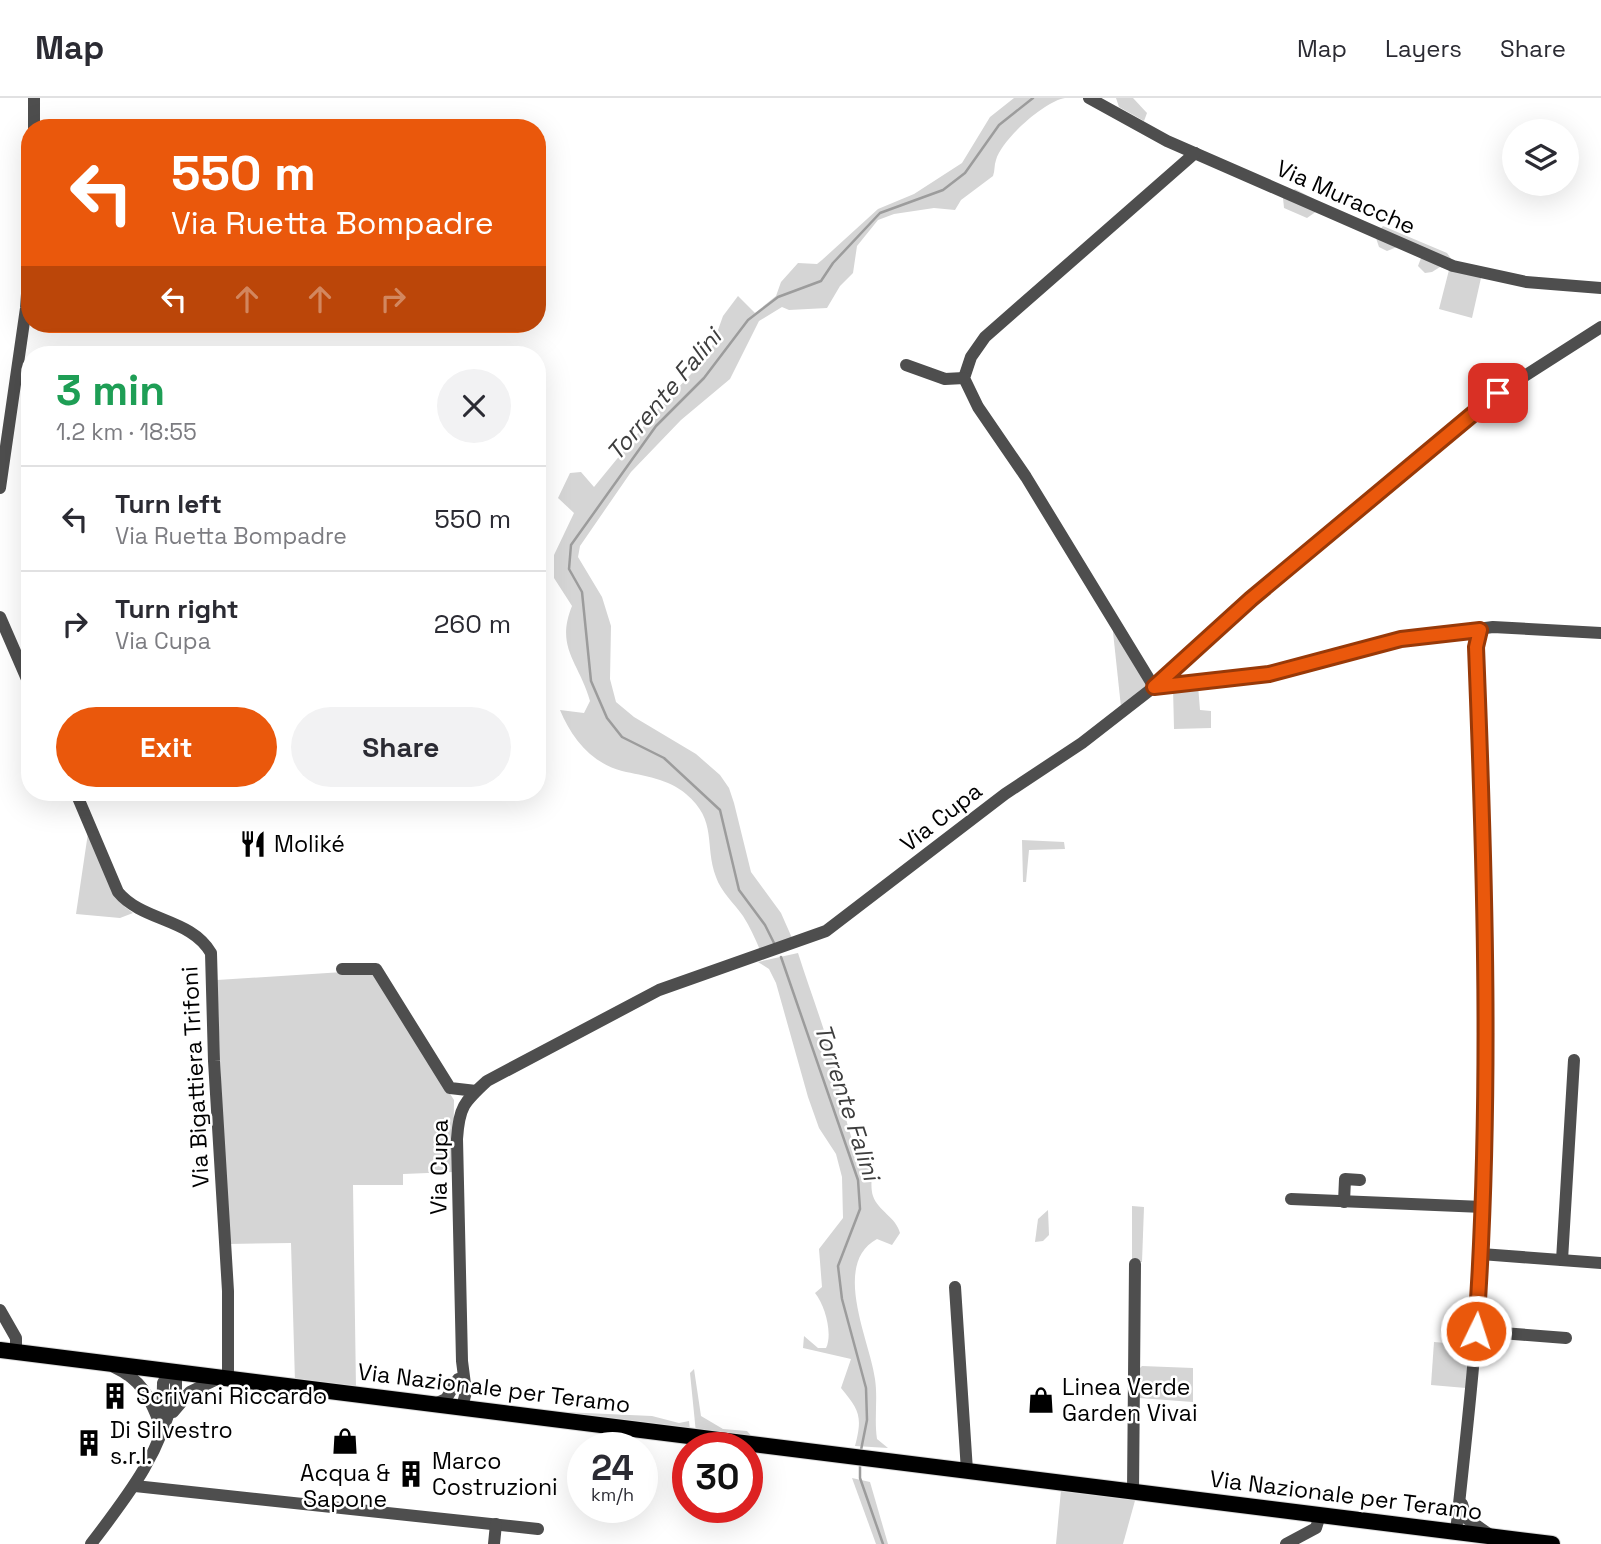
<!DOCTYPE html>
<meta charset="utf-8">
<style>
:root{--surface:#fff;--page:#f2f2f3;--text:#2b2b33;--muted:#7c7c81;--line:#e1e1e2;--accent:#ea580c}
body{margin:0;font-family:"Space Grotesk",sans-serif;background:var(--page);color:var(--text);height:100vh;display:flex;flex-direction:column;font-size:26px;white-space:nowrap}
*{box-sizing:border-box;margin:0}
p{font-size:23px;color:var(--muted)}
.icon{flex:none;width:38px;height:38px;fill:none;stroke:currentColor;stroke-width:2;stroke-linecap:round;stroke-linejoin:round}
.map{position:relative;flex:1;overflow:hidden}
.drawer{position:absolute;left:21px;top:248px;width:525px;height:455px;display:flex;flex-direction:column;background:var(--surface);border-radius:28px;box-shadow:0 7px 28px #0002}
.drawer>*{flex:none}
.banner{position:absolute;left:21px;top:21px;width:525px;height:214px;border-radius:28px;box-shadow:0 7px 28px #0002;background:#ea580c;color:#fff;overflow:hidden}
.tools{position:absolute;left:1502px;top:21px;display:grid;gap:14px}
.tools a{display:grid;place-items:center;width:77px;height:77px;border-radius:50%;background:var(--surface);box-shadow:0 7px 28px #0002;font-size:35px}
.speed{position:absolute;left:567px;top:1334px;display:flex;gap:14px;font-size:35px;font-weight:700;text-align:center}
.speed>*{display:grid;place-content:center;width:91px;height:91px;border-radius:50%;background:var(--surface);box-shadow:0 7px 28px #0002;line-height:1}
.speed small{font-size:18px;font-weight:400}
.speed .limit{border:10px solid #d22;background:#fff;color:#111}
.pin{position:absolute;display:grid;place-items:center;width:60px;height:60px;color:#fff;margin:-30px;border-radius:14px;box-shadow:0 4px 10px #0006}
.me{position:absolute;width:77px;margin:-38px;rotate:4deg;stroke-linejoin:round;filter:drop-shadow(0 0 5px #0008)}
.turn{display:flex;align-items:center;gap:24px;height:147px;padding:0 35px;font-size:32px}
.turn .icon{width:91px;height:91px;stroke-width:2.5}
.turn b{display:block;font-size:49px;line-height:60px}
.lanes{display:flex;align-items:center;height:66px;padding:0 35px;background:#0003;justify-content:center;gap:35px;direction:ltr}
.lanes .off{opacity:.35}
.round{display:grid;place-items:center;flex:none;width:74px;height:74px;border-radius:37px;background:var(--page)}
.overview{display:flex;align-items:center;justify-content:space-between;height:119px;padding:0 35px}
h1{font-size:42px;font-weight:800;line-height:52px;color:#1e9e55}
.button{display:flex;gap:14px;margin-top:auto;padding:14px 35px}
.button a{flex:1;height:80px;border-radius:42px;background:var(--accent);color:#fff;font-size:28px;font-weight:800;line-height:80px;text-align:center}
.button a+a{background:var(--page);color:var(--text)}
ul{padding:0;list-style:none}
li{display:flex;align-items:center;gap:21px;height:105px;padding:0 35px;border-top:2px solid var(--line)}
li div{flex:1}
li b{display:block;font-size:26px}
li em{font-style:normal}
header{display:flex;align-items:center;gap:42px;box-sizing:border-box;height:98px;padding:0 35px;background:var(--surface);border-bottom:2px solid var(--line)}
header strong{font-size:33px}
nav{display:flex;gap:38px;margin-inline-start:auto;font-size:24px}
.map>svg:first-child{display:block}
.green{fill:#d5d5d5}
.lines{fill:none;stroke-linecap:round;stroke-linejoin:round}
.stream{stroke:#9c9c9c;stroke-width:2.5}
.major-casing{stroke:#dbdbdb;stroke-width:18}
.minor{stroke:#4e4e4e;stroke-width:12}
.major{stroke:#000;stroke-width:16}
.route-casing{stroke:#983908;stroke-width:18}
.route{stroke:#ea580c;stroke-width:12}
.labels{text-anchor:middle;stroke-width:5;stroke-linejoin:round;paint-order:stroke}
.street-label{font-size:23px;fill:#000;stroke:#fff}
.poi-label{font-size:23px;fill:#000;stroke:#fff;text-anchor:start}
.water-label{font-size:24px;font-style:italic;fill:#3d3d3d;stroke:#fff}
</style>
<header>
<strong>Map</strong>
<nav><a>Map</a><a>Layers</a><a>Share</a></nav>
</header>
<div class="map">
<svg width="1601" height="1446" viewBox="0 0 1601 1446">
<rect width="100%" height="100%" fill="#fff"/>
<g class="green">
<path d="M1014,0H1065C1045,3 1002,41 996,62C994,67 995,73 993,78L961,102L955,112L934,110L894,116L878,122L857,148L853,175L840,188L827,210L789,212L782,209L759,223L730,281L681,322L631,374L580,448L578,459L602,499L611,528L610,581L616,604L634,619L696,656L720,677L729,690L734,705L751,774L781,815L792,840L760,852C755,840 750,829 743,818C734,805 721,794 716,779C704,747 718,723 686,696C669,681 644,678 622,673C591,665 571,639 560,612L584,615L590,603C579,564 555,550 572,508L554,480V457L574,415L558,400L570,375L581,374L594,389L657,312L709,257L723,218L738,198L755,215L776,198L781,184L798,165L817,166L822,162L878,111L914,96L962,65L990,19Z"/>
<path d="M1116,0H1133L1147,15L1144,23L1119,9Z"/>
<path d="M1295,91L1314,101L1317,113L1307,120L1284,110L1283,100Z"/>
<path d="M1383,128L1447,155L1452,162L1481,180L1472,220L1439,211L1449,172L1440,169L1432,174L1425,175L1418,168L1421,160L1397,149L1387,153L1379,149L1375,137Z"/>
<path d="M1115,528L1150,586L1121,609L1113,534Z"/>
<path d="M1198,587L1200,612L1211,613V630L1174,631L1173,589Z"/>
<path d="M88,735L125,809L133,815L120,820L76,816Z"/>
<path d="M1022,742L1064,744L1065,751L1029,752L1026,784H1023Z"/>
<path d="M798,855C809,890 823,926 833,962C838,982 848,1043 859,1054L874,1057C874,1069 869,1086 873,1098C878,1113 896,1119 900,1135L892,1147L877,1141C831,1166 870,1243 875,1281C878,1301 874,1321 877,1341L888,1350L855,1348C863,1318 859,1312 841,1290L851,1261L803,1250L804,1238L818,1250H826C833,1236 825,1207 815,1195L822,1189L819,1151L843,1120L842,1079L836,1056L819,1030L808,999L776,885L769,871L758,864Z"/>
<path d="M343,874L373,876L454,1002L453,1074L403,1076V1087H353L356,1291L295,1284L291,1145L227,1146L217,882Z"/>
<path d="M1132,1108L1144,1109L1142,1164H1132Z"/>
<path d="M1048,1112L1049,1137L1043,1143L1035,1144L1038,1121Z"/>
<path d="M1434,1244L1469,1247L1466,1290L1431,1287Z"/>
<path d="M1142,1268L1193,1270V1304L1139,1300V1271Z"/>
<path d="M694,1271L701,1318L723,1331L747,1333L754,1341L696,1335L690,1275Z"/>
<path d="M563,1314L652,1318L679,1325L689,1323L690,1333L563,1317Z"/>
<path d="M852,1380L870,1384L888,1446H876Z"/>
<path d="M1061,1392L1136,1399L1123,1446H1056Z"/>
</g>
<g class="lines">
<g class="stream">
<path d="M775,847L765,827L739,792L720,712L664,660L622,639L607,620L591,583L582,494L569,471L571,447L656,328L704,280L748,222L778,199L821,183L833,165L880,115L943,92L965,75L999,27L1033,0"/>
<path d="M781,859L858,1082L860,1111L838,1168L842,1201L866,1290L867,1322L861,1352"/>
<path d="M860,1366V1380L883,1446"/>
</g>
<defs>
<path id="major" d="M0,1252L1552,1446"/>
</defs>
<use href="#major" class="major-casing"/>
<g class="minor">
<path d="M34,0V30"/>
<path d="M1089,0L1167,43L1453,168L1526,184L1601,190"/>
<path d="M1195,55L985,239L971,259L964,280L978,309L1026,379L1154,589L1269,576L1401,541L1493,529L1601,535"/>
<path d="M906,267L945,281L964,280"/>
<path d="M0,390L26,210L30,154"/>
<path d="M0,519L30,588"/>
<path d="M76,695L118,794C143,824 191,820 211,855L214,963L228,1193V1280"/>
<path d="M342,871H376L450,990L476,993"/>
<path d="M1291,1101L1483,1109"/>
<path d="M1344,1104L1345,1081L1360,1082"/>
<path d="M1481,1156L1601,1165"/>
<path d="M1562,1162L1574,962"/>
<path d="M955,1189L967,1373"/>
<path d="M0,1212L16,1240V1254"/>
<path d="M1476,1233L1566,1240"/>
<path d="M114,1269C142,1282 149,1298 160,1326"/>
<path d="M435,1306L446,1301L458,1281"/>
<path d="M462,1309L466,1294L462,1263L457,1041C459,1009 464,1004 487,983L659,892L826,833L1005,696L1082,645L1154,589L1251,501L1481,306L1601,229"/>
<path d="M173,1314L190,1294L219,1280"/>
<path d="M135,1388L538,1431"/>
<path d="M1133,1394L1135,1166"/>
<path d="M1462,1406L1466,1420L1490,1437"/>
<path d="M1456,1434C1466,1340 1477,1247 1481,1154C1491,952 1484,750 1476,549L1480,532"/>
<path d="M91,1446C132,1392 159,1358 176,1291V1282L170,1273L163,1285L162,1332"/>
<path d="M494,1446L496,1426"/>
<path d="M1286,1446L1316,1430L1320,1417"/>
</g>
<use href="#major" class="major"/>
</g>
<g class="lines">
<defs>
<path id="route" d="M1476,1233C1492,1005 1485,777 1476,549L1480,532L1401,541L1269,576L1154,589L1251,501L1498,295"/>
</defs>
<use href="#route" class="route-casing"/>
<use href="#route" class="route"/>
</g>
<defs>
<symbol id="restaurant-bare" viewBox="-9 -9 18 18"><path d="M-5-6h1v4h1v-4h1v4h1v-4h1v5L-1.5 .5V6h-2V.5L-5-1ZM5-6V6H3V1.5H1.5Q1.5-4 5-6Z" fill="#000" stroke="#fff" stroke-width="2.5" paint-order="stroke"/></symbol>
<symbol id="building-bare" viewBox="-9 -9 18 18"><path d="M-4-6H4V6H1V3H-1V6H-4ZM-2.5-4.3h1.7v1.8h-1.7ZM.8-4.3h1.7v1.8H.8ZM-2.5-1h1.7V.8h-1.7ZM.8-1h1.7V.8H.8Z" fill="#000" stroke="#fff" stroke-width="2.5" paint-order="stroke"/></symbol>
<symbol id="shop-bare" viewBox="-9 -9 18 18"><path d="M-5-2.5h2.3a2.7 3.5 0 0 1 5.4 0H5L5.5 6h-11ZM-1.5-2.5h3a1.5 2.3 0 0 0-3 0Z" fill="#000" stroke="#fff" stroke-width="2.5" paint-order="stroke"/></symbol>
</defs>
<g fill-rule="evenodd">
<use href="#restaurant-bare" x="234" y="727" width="38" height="38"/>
<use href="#building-bare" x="96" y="1279" width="38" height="38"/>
<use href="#shop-bare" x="1022" y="1283" width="38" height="38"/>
<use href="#shop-bare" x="326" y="1324" width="38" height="38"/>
<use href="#building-bare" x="70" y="1326" width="38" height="38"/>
<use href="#building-bare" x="392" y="1357" width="38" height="38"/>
</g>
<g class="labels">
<g class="street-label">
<text transform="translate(1346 99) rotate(24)" y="8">Via Muracche</text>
<text transform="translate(941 719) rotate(-38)" y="8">Via Cupa</text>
<text transform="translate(195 979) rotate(-93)" y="8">Via Bigattiera Trifoni</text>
<text transform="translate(439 1069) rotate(-89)" y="8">Via Cupa</text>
<text transform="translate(494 1290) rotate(7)" y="8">Via Nazionale per Teramo</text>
<text transform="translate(1346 1397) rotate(7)" y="8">Via Nazionale per Teramo</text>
</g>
<g class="poi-label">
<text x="274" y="754">Moliké</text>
<text x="1062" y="1297">Linea Verde<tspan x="1062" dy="26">Garden Vivai</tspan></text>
<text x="136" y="1306">Scrivani Riccardo</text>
<text x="110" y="1340">Di Silvestro<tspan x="110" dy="26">s.r.l.</tspan></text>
<text x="432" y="1371">Marco<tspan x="432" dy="26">Costruzioni</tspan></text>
<text x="345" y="1383" text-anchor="middle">Acqua &amp;<tspan x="345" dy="26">Sapone</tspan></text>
</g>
<g class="water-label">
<text transform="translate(664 297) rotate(-50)" y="8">Torrente Falini</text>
<text transform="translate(847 1004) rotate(72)" y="8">Torrente Falini</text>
</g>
</g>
</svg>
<div class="tools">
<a><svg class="icon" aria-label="layers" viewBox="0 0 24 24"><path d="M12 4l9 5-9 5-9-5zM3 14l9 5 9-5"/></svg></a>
</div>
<div class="speed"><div>24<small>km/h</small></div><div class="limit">30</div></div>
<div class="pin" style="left:1498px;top:295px;background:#d93025"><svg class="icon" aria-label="arrive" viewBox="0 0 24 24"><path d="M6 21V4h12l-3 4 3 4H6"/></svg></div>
<svg class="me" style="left:1476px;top:1233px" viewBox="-20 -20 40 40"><circle r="17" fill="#ea580c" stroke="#fff" stroke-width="3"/><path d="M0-11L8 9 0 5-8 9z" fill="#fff"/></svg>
<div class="banner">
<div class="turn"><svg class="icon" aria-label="left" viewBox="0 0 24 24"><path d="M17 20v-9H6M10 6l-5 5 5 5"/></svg><div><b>550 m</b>Via Ruetta Bompadre</div></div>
<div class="lanes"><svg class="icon" aria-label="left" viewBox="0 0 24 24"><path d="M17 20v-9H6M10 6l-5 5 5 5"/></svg><svg class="icon off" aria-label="ahead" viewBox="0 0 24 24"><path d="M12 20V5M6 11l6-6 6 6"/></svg><svg class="icon off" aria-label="ahead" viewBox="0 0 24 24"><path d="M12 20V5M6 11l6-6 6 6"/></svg><svg class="icon off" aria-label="right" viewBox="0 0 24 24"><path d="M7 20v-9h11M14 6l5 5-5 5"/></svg></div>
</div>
<section class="drawer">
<div class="overview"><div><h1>3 min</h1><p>1.2 km · 18:55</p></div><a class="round"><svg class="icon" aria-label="close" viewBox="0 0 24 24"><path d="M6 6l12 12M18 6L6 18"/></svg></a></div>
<ul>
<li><svg class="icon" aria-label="left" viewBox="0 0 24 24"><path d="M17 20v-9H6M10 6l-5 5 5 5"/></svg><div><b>Turn left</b><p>Via Ruetta Bompadre</p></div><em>550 m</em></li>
<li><svg class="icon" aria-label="right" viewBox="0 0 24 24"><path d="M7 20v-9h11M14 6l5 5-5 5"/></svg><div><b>Turn right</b><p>Via Cupa</p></div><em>260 m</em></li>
</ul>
<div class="button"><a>Exit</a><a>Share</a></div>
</section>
</div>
